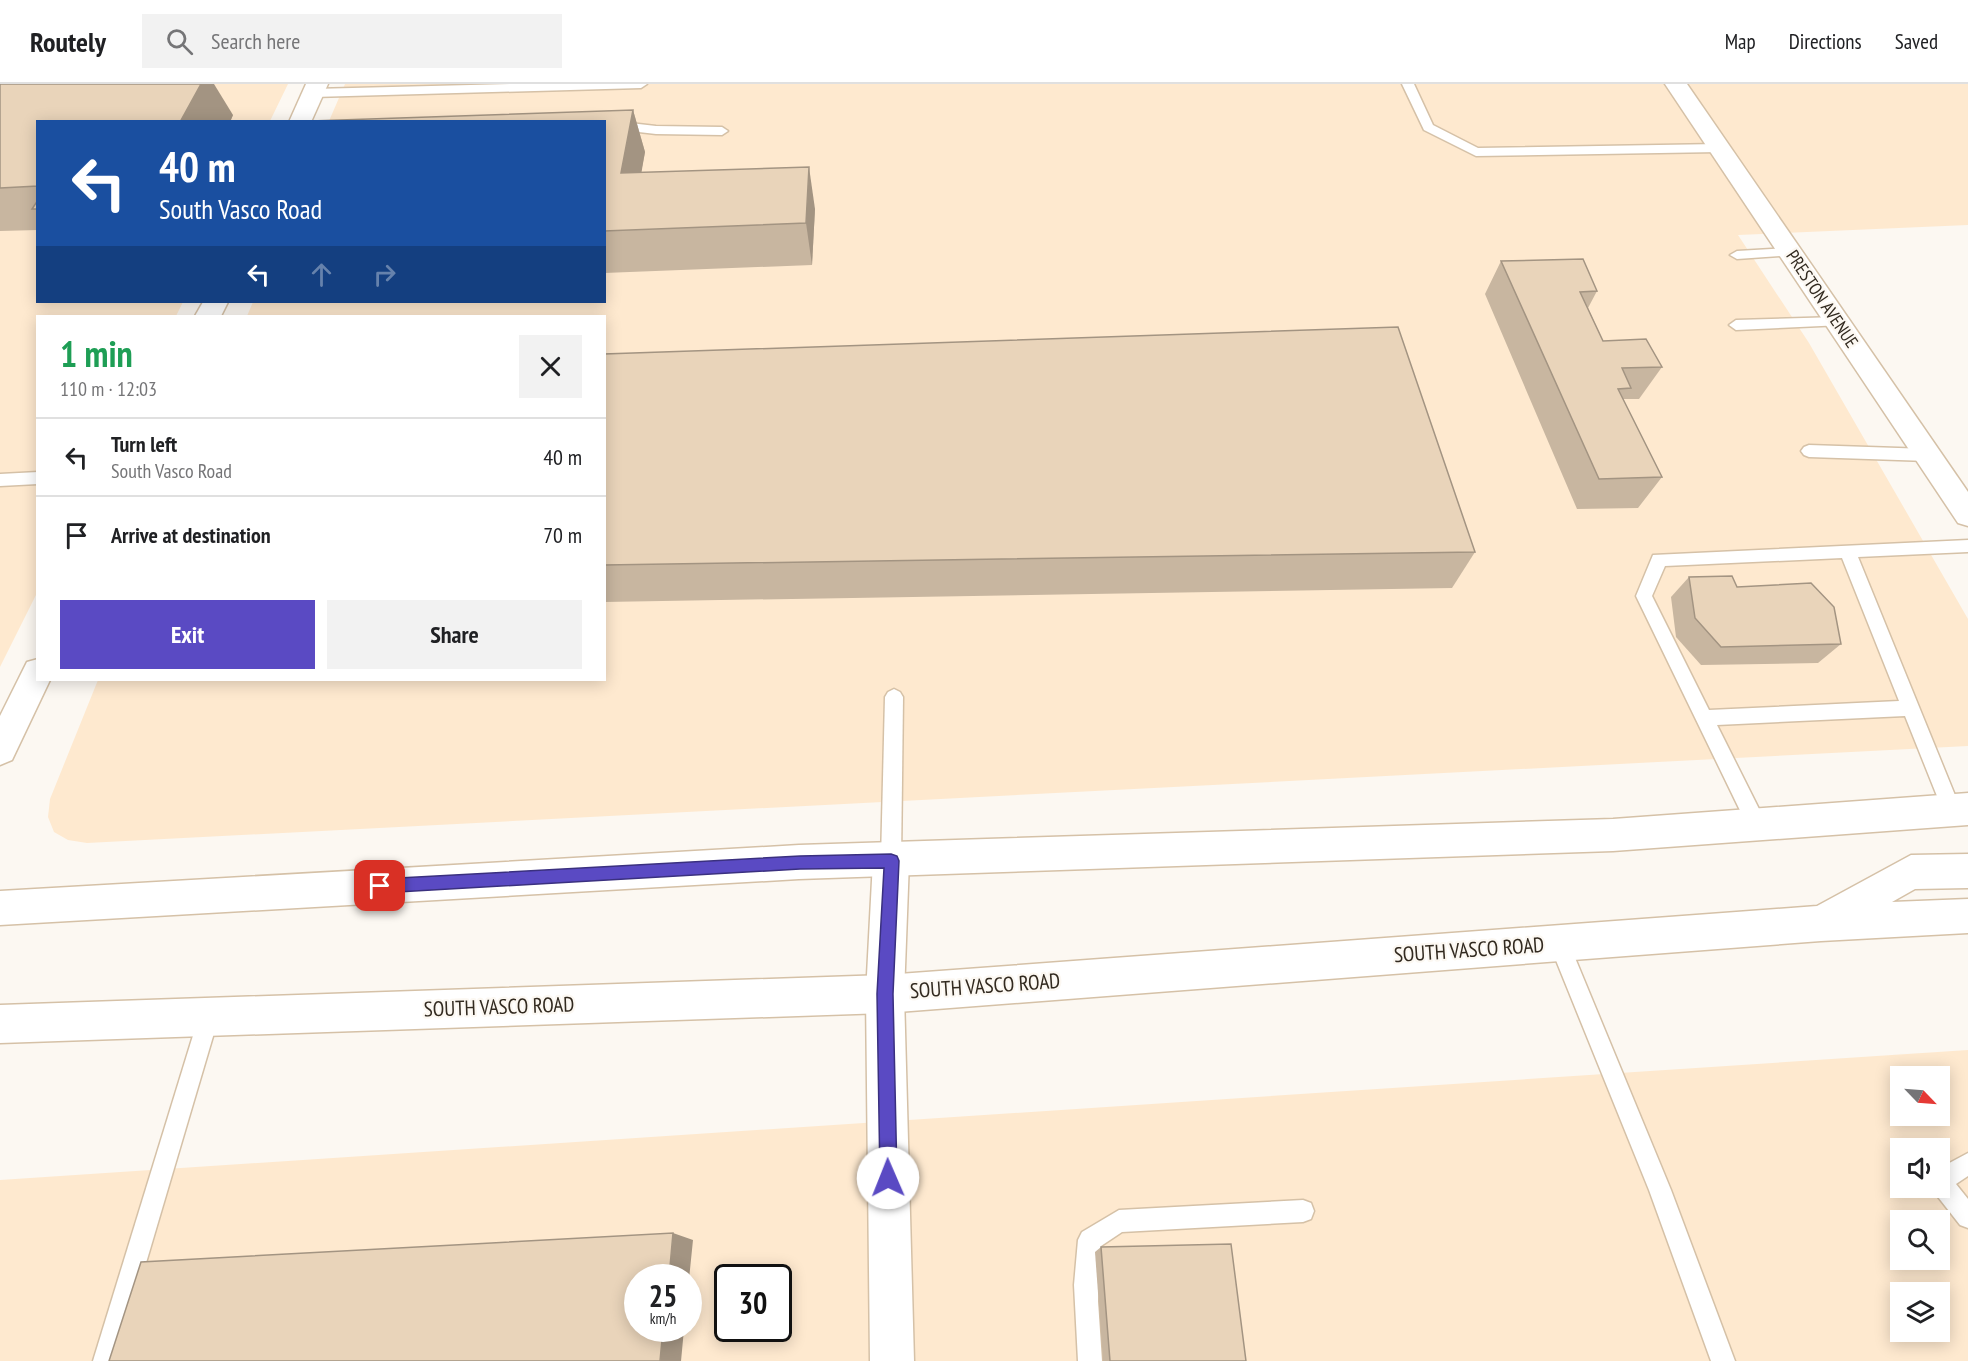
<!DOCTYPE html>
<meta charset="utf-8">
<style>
:root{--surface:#fff;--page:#f2f2f2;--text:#202124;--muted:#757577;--line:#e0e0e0;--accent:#5a4ac3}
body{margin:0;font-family:"PT Sans Narrow",sans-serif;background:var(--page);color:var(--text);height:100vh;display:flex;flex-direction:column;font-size:22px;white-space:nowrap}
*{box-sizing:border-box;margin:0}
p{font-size:20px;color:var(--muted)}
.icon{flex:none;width:33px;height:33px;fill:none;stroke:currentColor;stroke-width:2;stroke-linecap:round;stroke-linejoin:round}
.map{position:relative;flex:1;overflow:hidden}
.sheet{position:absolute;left:36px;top:231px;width:570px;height:366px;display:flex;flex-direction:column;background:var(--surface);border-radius:0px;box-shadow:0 3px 15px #0003}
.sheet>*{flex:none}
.top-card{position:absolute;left:36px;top:36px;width:570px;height:183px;border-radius:0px;box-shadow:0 3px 15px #0003;background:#1a4fa0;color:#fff;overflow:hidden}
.needle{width:39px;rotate:115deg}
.tools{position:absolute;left:1890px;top:982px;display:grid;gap:12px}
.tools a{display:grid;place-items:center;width:60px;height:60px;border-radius:0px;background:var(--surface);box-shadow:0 3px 15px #0003;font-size:30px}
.speed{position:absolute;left:624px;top:1180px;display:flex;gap:12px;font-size:30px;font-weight:700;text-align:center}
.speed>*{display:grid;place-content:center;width:78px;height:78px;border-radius:50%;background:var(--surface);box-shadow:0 3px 15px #0003;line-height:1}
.speed small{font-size:15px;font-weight:400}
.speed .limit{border:3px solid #111;border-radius:9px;background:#fff;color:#111}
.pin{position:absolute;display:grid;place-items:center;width:51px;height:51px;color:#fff;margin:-26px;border-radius:12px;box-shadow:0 3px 9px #0006}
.me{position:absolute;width:66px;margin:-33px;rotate:359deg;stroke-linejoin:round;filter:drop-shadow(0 0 4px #0008)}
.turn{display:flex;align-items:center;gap:21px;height:126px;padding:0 24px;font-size:27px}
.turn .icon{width:78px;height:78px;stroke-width:2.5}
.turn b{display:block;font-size:42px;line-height:51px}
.lanes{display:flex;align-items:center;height:57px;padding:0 24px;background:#0003;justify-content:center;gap:30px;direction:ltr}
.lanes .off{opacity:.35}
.round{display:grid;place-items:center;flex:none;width:63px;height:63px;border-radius:0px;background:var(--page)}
.headline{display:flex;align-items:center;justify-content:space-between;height:102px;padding:0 24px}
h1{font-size:36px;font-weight:800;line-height:45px;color:#1e9e55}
.primary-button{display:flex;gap:12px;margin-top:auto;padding:12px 24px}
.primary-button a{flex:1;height:69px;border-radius:0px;background:var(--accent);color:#fff;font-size:24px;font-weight:800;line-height:69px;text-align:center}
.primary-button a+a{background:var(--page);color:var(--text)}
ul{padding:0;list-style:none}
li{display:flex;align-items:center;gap:18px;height:78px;padding:0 24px;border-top:2px solid var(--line)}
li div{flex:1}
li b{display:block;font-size:22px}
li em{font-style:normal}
header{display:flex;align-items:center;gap:36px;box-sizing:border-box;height:84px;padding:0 30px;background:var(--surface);border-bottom:2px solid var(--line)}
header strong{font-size:28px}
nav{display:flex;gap:33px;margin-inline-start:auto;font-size:21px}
.search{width:420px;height:54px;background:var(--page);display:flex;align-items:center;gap:15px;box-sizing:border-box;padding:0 21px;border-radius:0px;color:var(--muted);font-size:22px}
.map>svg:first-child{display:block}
.built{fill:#fee9cf;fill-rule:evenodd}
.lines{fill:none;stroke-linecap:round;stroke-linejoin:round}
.service-casing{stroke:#d5c1a7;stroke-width:3}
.minor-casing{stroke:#d5c1a7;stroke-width:3}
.tertiary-casing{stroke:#d5c1a7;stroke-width:3}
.secondary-casing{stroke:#d5c1a7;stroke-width:3}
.service{fill:#fff;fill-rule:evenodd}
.minor{fill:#fff;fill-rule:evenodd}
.tertiary{fill:#fff;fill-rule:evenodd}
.secondary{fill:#fff;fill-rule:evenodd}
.wall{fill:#c8b6a0}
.shaded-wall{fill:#a39482}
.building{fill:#e9d4ba;stroke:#a39482;stroke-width:1.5}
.route{fill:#5a4ac3;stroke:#3a307f;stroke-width:1.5}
.labels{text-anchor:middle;stroke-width:4.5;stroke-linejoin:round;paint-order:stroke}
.far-street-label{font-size:18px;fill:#322a20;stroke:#fcf8f2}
.street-label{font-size:21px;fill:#322a20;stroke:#fcf8f2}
</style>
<header>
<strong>Routely</strong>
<div class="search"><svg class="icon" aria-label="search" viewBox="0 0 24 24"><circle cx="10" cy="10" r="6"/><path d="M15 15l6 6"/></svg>Search here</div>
<nav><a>Map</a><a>Directions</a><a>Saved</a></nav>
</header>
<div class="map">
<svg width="1968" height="1277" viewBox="0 0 1968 1277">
<rect width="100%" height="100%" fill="#fcf8f2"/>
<g class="built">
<path d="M0,0H288L270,37L38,38V218H183L176,232H38L37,509L0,583Z"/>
<path d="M345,0H1968V141L1738,151L1809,259L1968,535V662L87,759L68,756L54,748L48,733L50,715L98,596H604V232H247L253,218H604V38L329,37Z"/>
<path d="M1968,966V1277H0V1096ZM1900,993H1940V1032H1900ZM1900,1065H1940V1104H1900ZM1900,1137H1940V1176H1900ZM638,1194H688V1245H638ZM728,1194H778V1245H728ZM1900,1209H1940V1248H1900Z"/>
</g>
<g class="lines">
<defs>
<g id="service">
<path d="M512,0H647L641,4L313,13L307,9L313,5Z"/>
<path d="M1402,0H1414L1433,41L1478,64L1719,60L1725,64L1719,68L1476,72L1424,46Z"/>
<path d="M604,36L656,42L722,43L728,47L722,51L656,50L604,44V38H600Z"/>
<path d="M1790,164L1797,168L1795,171L1737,175L1730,171L1737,167Z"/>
<path d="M1838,233L1843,235L1845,238L1843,241L1736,246L1729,241L1736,236Z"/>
<path d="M1809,361L1928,365L1933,367L1936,371L1933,375L1928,377L1809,373L1804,371L1801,367L1804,363Z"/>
<path d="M38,388V400L0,402V390Z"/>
<path d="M1968,456V468L1858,473L1961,726L1959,732L1952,735L1945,732L1905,632L1717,641L1767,741L1764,747L1757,750L1750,747L1636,512L1653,471ZM1842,474L1899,617L1709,626L1652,512L1665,482Z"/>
<path d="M894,605L900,608L903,613L901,777L898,783L891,786L884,783L881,777L885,613L888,608Z"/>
<path d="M1559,849L1566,852L1671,1106L1735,1277H1711L1649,1106L1549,859L1552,852Z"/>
<path d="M209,922L216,925L219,932L117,1277H93L199,932L202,925Z"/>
<path d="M1968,1069V1092L1956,1100L1968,1115V1144L1960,1141L1931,1104H1940V1084Z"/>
<path d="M1303,1116L1311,1119L1314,1127L1311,1135L1303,1138L1122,1148L1101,1162L1098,1217L1102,1277H1078L1074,1201L1078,1156L1082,1148L1119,1126Z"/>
</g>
<g id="minor">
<path d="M306,0H328L311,38H289Z"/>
<path d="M203,218H228L221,232H195Z"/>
<path d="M38,575V596H50L12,676L0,681V632L27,578Z"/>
<path d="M891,760L904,765L909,777L904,910L914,1277H870L866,910L873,777L878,765Z"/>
</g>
<path id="tertiary" d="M1665,0H1687L1968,408V442L1958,439Z"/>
<g id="secondary">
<path d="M1968,709V741L1613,767L799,795L0,841V807L799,761L1613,735Z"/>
<path d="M1968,770V804L1915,805L1892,818L1968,815V849L1821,857L885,929L0,959V921L885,891L1817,822L1911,771Z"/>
</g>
</defs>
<use href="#service" class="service-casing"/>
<use href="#minor" class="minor-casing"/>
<use href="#tertiary" class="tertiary-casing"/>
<use href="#secondary" class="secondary-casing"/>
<use href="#service" class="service"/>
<use href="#minor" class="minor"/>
<use href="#tertiary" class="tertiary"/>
<use href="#secondary" class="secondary"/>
</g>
<g class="wall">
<path d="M0,0L233,31L230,38H38V146L0,147Z"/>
<path d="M633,26L645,68L641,88L815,125L812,181L604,189V38Z"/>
<path d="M1501,177L1597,207L1588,224L1603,257L1662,283L1639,315H1623L1662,393L1638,424L1577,425L1485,210Z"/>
<path d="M604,270L1475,468L1452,504L604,518Z"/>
<path d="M1689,493L1737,503L1841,560L1818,579L1701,581L1676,553L1671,513Z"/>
<path d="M1101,1163L1246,1277H1103L1095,1168Z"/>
</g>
<g class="shaded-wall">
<path d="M201,0H214L233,31L230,38H180Z"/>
<path d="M633,26L645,68L634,131L621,89Z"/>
<path d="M809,83L815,125L812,181L806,139Z"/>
<path d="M673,1149L693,1156L688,1205V1194H669Z"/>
<path d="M663,1245H684L681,1277H660Z"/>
</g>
<g class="building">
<path d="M0,0H201L180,38H38V102L0,104Z"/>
<path d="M633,26L621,89L809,83L806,139L604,147V38H311V37Z"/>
<path d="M38,116V125H32Z"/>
<path d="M1583,175L1597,207L1580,208L1603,257L1646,255L1662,283L1622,284L1631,304L1618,305L1662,393L1599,395L1501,177Z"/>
<path d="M1398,243L1475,468L604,481V270Z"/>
<path d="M1732,492L1737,503L1811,499L1834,523L1841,560L1721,563L1695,534L1689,493Z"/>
<path d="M673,1149L669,1194H638V1245H663L660,1277H109L141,1178Z"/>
<path d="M1231,1160L1246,1277H1110L1101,1163Z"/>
</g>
<path class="route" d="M891,770L897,772L899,777L893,910L897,1094L894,1100L888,1103L882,1100L880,1094L877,910L884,784L800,785L380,809L375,807L373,802L375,797L380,795L800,772Z"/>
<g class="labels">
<g class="far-street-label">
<text transform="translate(1822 215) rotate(56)" y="6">PRESTON AVENUE</text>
</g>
<g class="street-label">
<text transform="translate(1469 866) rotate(-4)" y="7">SOUTH VASCO ROAD</text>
<text transform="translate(985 902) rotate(-4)" y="7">SOUTH VASCO ROAD</text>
<text transform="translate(499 923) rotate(-2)" y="7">SOUTH VASCO ROAD</text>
</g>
</g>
</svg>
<div class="tools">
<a><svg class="needle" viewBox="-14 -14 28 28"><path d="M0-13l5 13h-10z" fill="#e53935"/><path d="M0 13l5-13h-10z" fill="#757577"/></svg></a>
<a><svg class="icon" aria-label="sound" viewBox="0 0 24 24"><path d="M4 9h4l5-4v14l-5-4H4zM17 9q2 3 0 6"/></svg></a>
<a><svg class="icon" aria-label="search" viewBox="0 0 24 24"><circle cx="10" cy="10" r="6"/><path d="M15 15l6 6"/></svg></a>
<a><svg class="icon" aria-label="layers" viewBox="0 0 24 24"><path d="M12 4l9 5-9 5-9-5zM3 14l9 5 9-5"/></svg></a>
</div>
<div class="speed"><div>25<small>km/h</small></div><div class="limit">30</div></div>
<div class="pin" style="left:380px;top:802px;background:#d93025"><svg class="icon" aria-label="arrive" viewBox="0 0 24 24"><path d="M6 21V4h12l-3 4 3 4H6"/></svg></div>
<svg class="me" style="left:888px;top:1094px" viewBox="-20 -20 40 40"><circle r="19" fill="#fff"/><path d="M0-13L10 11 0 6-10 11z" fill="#5a4ac3"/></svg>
<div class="top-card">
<div class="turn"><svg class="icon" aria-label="left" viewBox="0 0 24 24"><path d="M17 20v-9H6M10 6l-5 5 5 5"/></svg><div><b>40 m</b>South Vasco Road</div></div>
<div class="lanes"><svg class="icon" aria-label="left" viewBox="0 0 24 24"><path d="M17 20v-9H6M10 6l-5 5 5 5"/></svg><svg class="icon off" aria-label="ahead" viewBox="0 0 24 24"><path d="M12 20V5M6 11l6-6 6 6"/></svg><svg class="icon off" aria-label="right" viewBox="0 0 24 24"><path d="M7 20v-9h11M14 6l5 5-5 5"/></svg></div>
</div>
<section class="sheet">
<div class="headline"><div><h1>1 min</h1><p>110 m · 12:03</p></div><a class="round"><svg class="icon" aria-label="close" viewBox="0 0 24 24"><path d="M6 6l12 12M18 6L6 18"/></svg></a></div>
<ul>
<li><svg class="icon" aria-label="left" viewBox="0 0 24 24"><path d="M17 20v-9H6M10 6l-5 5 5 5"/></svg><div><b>Turn left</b><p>South Vasco Road</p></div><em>40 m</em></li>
<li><svg class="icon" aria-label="arrive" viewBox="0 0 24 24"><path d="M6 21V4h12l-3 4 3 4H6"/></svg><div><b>Arrive at destination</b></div><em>70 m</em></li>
</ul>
<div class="primary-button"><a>Exit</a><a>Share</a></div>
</section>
</div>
